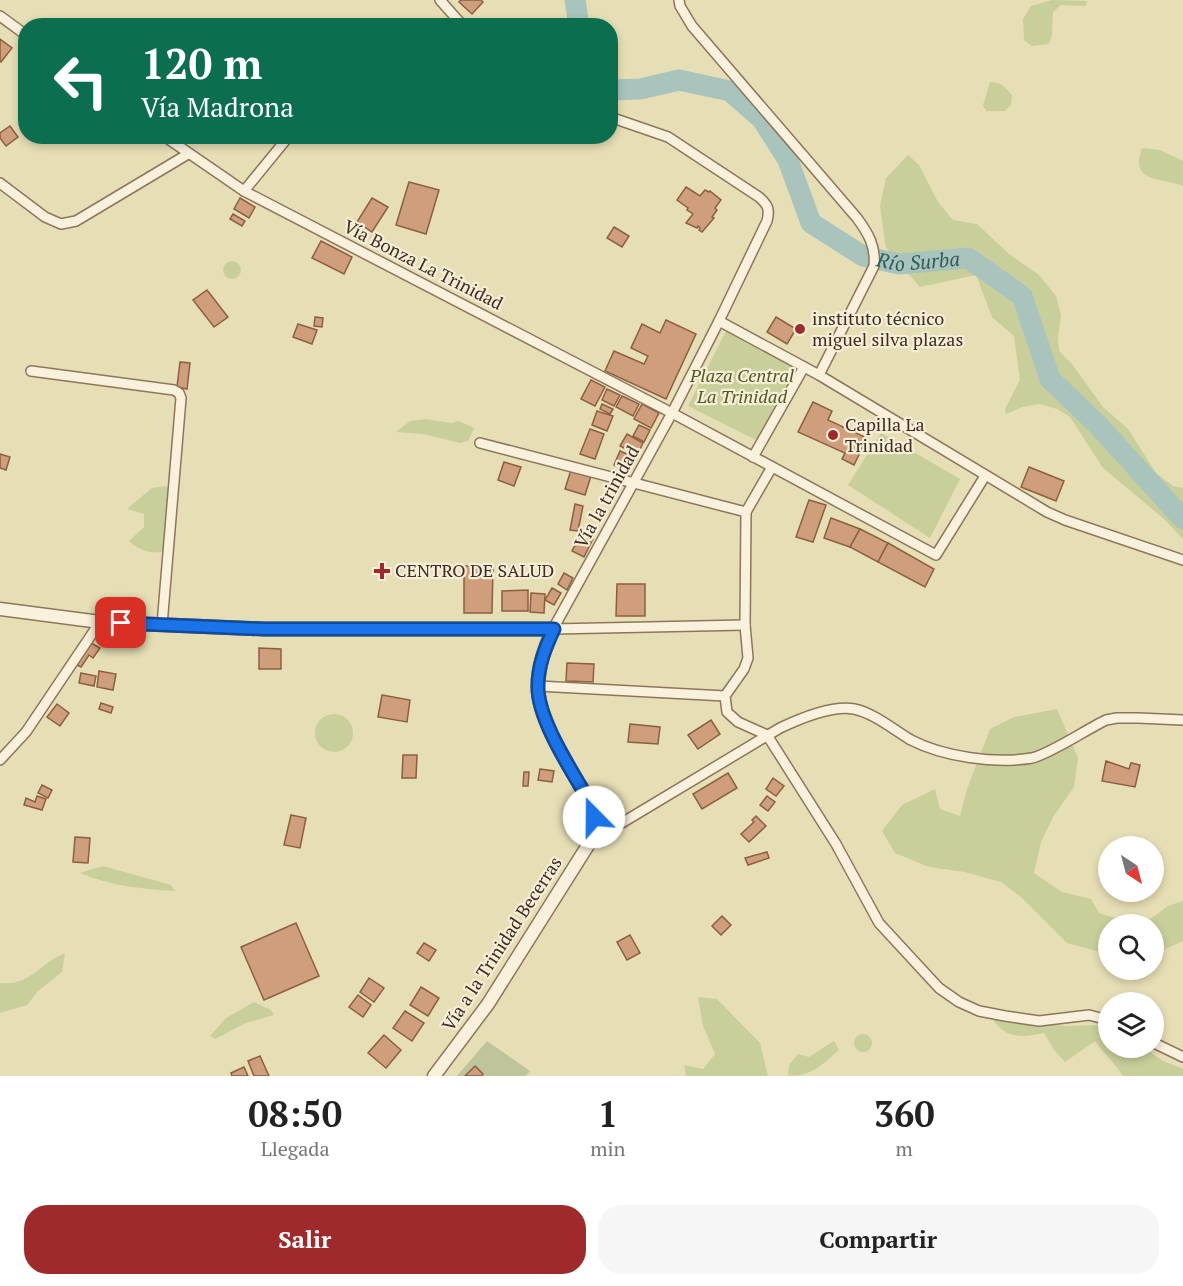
<!DOCTYPE html>
<html lang="es">
<meta charset="utf-8">
<style>
:root{--surface:#fff;--page:#f6f6f6;--text:#222;--muted:#767676;--accent:#9e2a2b}
body{margin:0;font-family:"PT Serif",serif;background:var(--page);color:var(--text);height:100vh;display:flex;flex-direction:column;font-size:22px;white-space:nowrap}
*{box-sizing:border-box;margin:0}
p{font-size:20px;color:var(--muted)}
.icon{flex:none;width:33px;height:33px;fill:none;stroke:currentColor;stroke-width:2;stroke-linecap:round;stroke-linejoin:round}
.map{position:relative;height:1076px;overflow:hidden}
.details{display:flex;flex-direction:column;background:var(--surface);flex:1}
.details>*{flex:none}
.hud{position:absolute;left:18px;top:18px;width:600px;height:126px;border-radius:24px;box-shadow:0 3px 9px #0003;background:#0b6e4f;color:#fff;overflow:hidden}
.needle{width:39px;rotate:144deg}
.tools{position:absolute;left:1098px;top:836px;display:grid;gap:12px}
.tools a{display:grid;place-items:center;width:66px;height:66px;border-radius:50%;background:var(--surface);box-shadow:0 3px 9px #0003;font-size:30px}
.pin{position:absolute;display:grid;place-items:center;width:51px;height:51px;color:#fff;margin:-26px;border-radius:12px;box-shadow:0 3px 9px #0006}
.me{position:absolute;width:66px;margin:-33px;rotate:338deg;stroke-linejoin:round;filter:drop-shadow(0 0 4px #0008)}
.turn{display:flex;align-items:center;gap:21px;height:126px;padding:0 24px;font-size:27px}
.turn .icon{width:78px;height:78px;stroke-width:2.5}
.turn b{display:block;font-size:42px;line-height:51px}
.eta{display:flex;justify-content:space-evenly;align-items:center;height:102px;text-align:center}
.eta b{font-size:36px;font-weight:600;line-height:42px}
.action{display:flex;gap:12px;margin-top:auto;padding:12px 24px}
.action a{flex:1;height:69px;border-radius:24px;background:var(--accent);color:#fff;font-size:24px;font-weight:600;line-height:69px;text-align:center}
.action a+a{background:var(--page);color:var(--text)}
.map>svg:first-child{display:block}
.farmland{fill:#e6deb5;fill-rule:evenodd}
.green{fill:#c9cf9b}
.cemetery{fill:#bfc49a}
.lines{fill:none;stroke-linecap:round;stroke-linejoin:round}
.river{stroke:#a9c4bc;stroke-width:21}
.building{fill:#cf9f7d;stroke:#8d5f41;stroke-width:1.5}
.minor-casing{stroke:#8d765c;stroke-width:12}
.tertiary-casing{stroke:#8d765c;stroke-width:15}
.minor{stroke:#faf1dc;stroke-width:9}
.tertiary{stroke:#faf1dc;stroke-width:12}
.route-casing{stroke:#114b97;stroke-width:15}
.route{stroke:#1a73e8;stroke-width:10}
.poi-dot{fill:#9e2a2b;stroke:#f7eed8;stroke-width:2}
.labels{text-anchor:middle;stroke-width:4.5;stroke-linejoin:round;paint-order:stroke}
.street-label{font-size:18px;fill:#3d2e20;stroke:#f7eed8}
.poi-label{font-size:18px;fill:#3d2e20;stroke:#f7eed8;text-anchor:start}
.park-label{font-size:18px;font-style:italic;fill:#4d5a26;stroke:#f7eed8}
.water-label{font-size:20px;font-style:italic;fill:#2f5d5a;stroke:#f7eed8}
</style>
<div class="map">
<svg width="1183" height="1076" viewBox="0 0 1183 1076">
<rect width="100%" height="100%" fill="#f0e4c8"/>
<path class="farmland" d="M0,0H1183V1076H0ZM26,26H610V136H26ZM1108,846H1154V891H1108ZM1108,924H1154V969H1108ZM1108,1002H1154V1047H1108Z"/>
<g class="green">
<path d="M1052,0L1087,1L1086,6L1061,5L1053,12L1052,35L1049,44L1032,46L1024,40L1023,19L1031,6Z"/>
<path d="M990,82C1001,82 1005,87 1012,95L1011,105L1005,111H986L983,105Z"/>
<path d="M1142,148L1160,150L1183,161V186C1162,177 1129,184 1142,148Z"/>
<path d="M908,155L919,165L938,202L953,220L977,224L1009,254L1039,275L1056,296L1061,315L1058,337L1059,351L1072,364L1103,407L1128,429L1156,473L1173,486L1183,488V539L1164,519L1103,468L1070,417L1057,409L1040,404L1022,407L1006,414L1005,409L1020,380L1014,336L992,317L976,275L920,287L886,248L880,206L886,178Z"/>
<circle cx="232" cy="270" r="9"/>
<path d="M726,331L796,366L758,441L688,406Z"/>
<path d="M426,419L451,423L459,421L474,428L468,441L460,443L423,434L396,432L410,421Z"/>
<path d="M881,433L960,479L930,538L848,485Z"/>
<path d="M166,486L173,497L170,550C156,555 140,552 129,541L144,527V514L127,509L152,488Z"/>
<path d="M1057,709L1078,758L1074,787L1053,817L1041,842L1034,873L1062,892L1091,899L1099,913L1121,920L1145,923L1168,906L1183,901V941L1154,954V924H1108V954L1067,943L1021,897L1001,882L965,872L929,867L895,853L882,831L902,805L935,789L940,809L960,816L967,789L990,729L1014,717Z"/>
<circle cx="334" cy="733" r="19"/>
<path d="M103,866L171,885L175,891C142,889 111,886 80,873Z"/>
<path d="M65,953L62,972L38,991L27,1005L0,1013V983C30,986 39,964 65,953Z"/>
<path d="M698,997L717,999L760,1043L768,1076H686L684,1065L703,1069L715,1054L703,1026Z"/>
<path d="M254,1002L271,1010L274,1015L246,1023L215,1039L210,1036L226,1018Z"/>
<path d="M993,1020L1066,1026L1102,1025L1108,1028V1047H1143L1163,1061L1183,1069V1076H1123C1115,1063 1104,1054 1095,1041L1065,1062L1054,1050L1044,1033C1024,1037 1007,1040 993,1020Z"/>
<circle cx="863" cy="1043" r="9"/>
<path d="M834,1041L839,1050C821,1065 813,1076 788,1076L789,1065L798,1054L809,1057Z"/>
</g>
<path class="cemetery" d="M487,1041L530,1071L526,1076H457Z"/>
<g class="lines">
<g class="river">
<path d="M575,0L579,26"/>
<path id="s1" d="M610,90L640,89L679,80L730,91L762,119L788,160L811,223L863,256L899,264L968,258L1022,296L1050,379L1098,425L1183,519"/>
</g>
</g>
<g class="building">
<path d="M461,0H481L483,2L472,14L459,2Z"/>
<path d="M0,39L12,48L1,62L0,61Z"/>
<path d="M10,126L18,137L6,146L0,138V133Z"/>
<path d="M409,182L439,190L426,234L396,225Z"/>
<path d="M686,187L700,196L705,190L709,192L710,191L721,200L715,208L717,210L712,217L714,218L702,232L699,230L700,228L698,226L697,228L686,223L693,214L687,210L688,208L677,200Z"/>
<path d="M240,198L255,207L249,218L234,209Z"/>
<path d="M372,198L388,207L372,232L357,222Z"/>
<path d="M233,214L245,221L242,226L230,219Z"/>
<path d="M614,227L629,236L622,247L607,238Z"/>
<path d="M321,241L352,257L344,274L312,258Z"/>
<path d="M207,290L228,317L214,327L193,300Z"/>
<path d="M315,317L323,318L322,327L314,326Z"/>
<path d="M776,317L796,329L787,344L767,332Z"/>
<path d="M666,320L696,334L666,399L605,371L614,351L644,364L648,356L631,348L642,324L660,333Z"/>
<path d="M298,324L317,330L312,344L293,337Z"/>
<path d="M180,362L190,363L187,389L177,387Z"/>
<path d="M591,380L605,387L595,406L581,399Z"/>
<path d="M607,389L620,395L614,406L602,400Z"/>
<path d="M622,396L639,404L633,416L616,407Z"/>
<path d="M813,402L832,411L828,420L867,438L854,465L842,459L845,453L798,432Z"/>
<path d="M602,404L613,409L610,414L600,409Z"/>
<path d="M642,404L659,413L651,428L634,419Z"/>
<path d="M597,411L613,416L607,431L592,425Z"/>
<path d="M639,425L650,430L644,442L633,436Z"/>
<path d="M590,429L604,434L595,459L580,454Z"/>
<path d="M627,434L643,443L637,455L620,446Z"/>
<path d="M620,451L636,458L629,472L614,465Z"/>
<path d="M0,454L10,457L6,470L0,468Z"/>
<path d="M504,462L521,467L514,486L498,480Z"/>
<path d="M1029,467L1064,481L1056,501L1021,487Z"/>
<path d="M571,470L591,476L585,495L565,489Z"/>
<path d="M809,500L826,505L813,542L796,537Z"/>
<path d="M575,504L583,506L578,531L570,530Z"/>
<path d="M831,518L860,529L850,547L824,538Z"/>
<path d="M860,529L888,543L878,562L850,547Z"/>
<path d="M581,534L593,539L584,557L572,551Z"/>
<path d="M888,543L934,569L925,587L878,562Z"/>
<path d="M464,566H493L492,613H464Z"/>
<path d="M564,573L573,578L567,590L558,584Z"/>
<path d="M617,584H645V616H616Z"/>
<path d="M552,588L561,593L554,605L545,600Z"/>
<path d="M528,590V611H502V591Z"/>
<path d="M531,593L545,594L544,613L530,612Z"/>
<path d="M91,643L100,648L93,658L89,655L81,667L77,665Z"/>
<path d="M259,648L281,649V669H259Z"/>
<path d="M567,663L594,664L593,682L566,681Z"/>
<path d="M99,671L116,674L113,690L97,687Z"/>
<path d="M81,673L96,676L94,686L79,683Z"/>
<path d="M382,695L410,700L407,722L378,717Z"/>
<path d="M101,703L113,707L111,713L99,709Z"/>
<path d="M57,704L69,713L60,726L47,717Z"/>
<path d="M711,720L720,734L698,749L688,735Z"/>
<path d="M630,724L660,727L658,744L628,742Z"/>
<path d="M403,755H417L416,778H402Z"/>
<path d="M1106,761L1129,769L1131,763L1140,765L1135,787L1102,781Z"/>
<path d="M540,769L554,771L552,782L538,780Z"/>
<path d="M524,772H529L528,786H523Z"/>
<path d="M728,773L737,788L702,809L693,794Z"/>
<path d="M773,778L784,786L776,796L766,789Z"/>
<path d="M42,785L52,790L48,798L38,793Z"/>
<path d="M37,796L46,799L42,810L24,805L26,798L35,802Z"/>
<path d="M767,796L775,802L768,811L760,805Z"/>
<path d="M291,815L306,818L300,848L284,845Z"/>
<path d="M756,816L766,826L749,842L741,834L754,822L752,820Z"/>
<path d="M75,837L90,838L88,863L73,862Z"/>
<path d="M767,852L769,858L748,865L745,858Z"/>
<path d="M722,916L731,925L721,935L712,926Z"/>
<path d="M296,923L319,976L264,1000L241,947Z"/>
<path d="M630,935L640,953L627,960L617,942Z"/>
<path d="M424,943L436,950L429,961L417,953Z"/>
<path d="M369,978L384,988L374,1002L360,992Z"/>
<path d="M421,987L439,998L428,1016L410,1005Z"/>
<path d="M358,995L371,1005L363,1017L349,1007Z"/>
<path d="M405,1011L424,1023L412,1041L393,1028Z"/>
<path d="M384,1035L401,1050L386,1068L368,1053Z"/>
<path d="M260,1056L269,1076H254L248,1061Z"/>
<path d="M475,1066L483,1074L481,1076H465Z"/>
<path d="M244,1067L248,1076H232L231,1073Z"/>
</g>
<g class="lines">
<defs>
<g id="minor">
<path d="M440,0L463,26"/>
<path d="M679,0L680,6L692,26L857,218C868,233 876,246 874,266L819,375"/>
<path d="M0,16L26,35"/>
<path d="M610,117L668,137L759,197C768,205 770,209 767,221L719,321L672,413L553,629L745,625"/>
<path d="M164,136L244,191L672,413L936,555L985,476"/>
<path d="M0,183L45,217L61,224L76,221L188,154"/>
<path d="M244,191L289,136"/>
<path d="M719,321L819,375L1047,512L1065,520L1183,560"/>
<path d="M31,371L174,390L179,393L181,398L162,625"/>
<path d="M480,443L746,512"/>
<path d="M753,457L804,367"/>
<path d="M772,467L746,512L745,625L748,658L744,669L725,696L727,712L738,722L767,735L836,844L879,923L939,988L959,1002L979,1011L1005,1016L1039,1021L1089,1015L1108,1020"/>
<path d="M538,686L725,696"/>
<path d="M0,760L26,732L100,622"/>
<path d="M590,842L780,728C799,719 833,705 854,709C874,713 894,730 911,740C944,757 995,764 1032,758C1050,754 1087,729 1106,720L1117,718H1138L1183,720"/>
<path d="M1154,1043L1183,1057"/>
</g>
<path id="tertiary" d="M0,609L100,622L264,629H553C545,648 538,665 538,686C537,720 574,774 591,804C594,818 594,828 590,842L488,1004L434,1076"/>
</defs>
<use href="#minor" class="minor-casing"/>
<use href="#tertiary" class="tertiary-casing"/>
<use href="#minor" class="minor"/>
<use href="#tertiary" class="tertiary"/>
</g>
<g class="lines">
<defs>
<path id="route" d="M121,623L264,629H554C545,648 538,666 538,686C537,720 574,774 591,804L594,817"/>
</defs>
<use href="#route" class="route-casing"/>
<use href="#route" class="route"/>
</g>
<g class="poi-dot">
<circle cx="800" cy="329" r="6"/>
<circle cx="833" cy="435" r="6"/>
<path d="M379 562h6v6h6v6h-6v6h-6v-6h-6v-6h6z"/>
</g>
<g class="labels">
<g class="street-label">
<text transform="translate(423 265) rotate(27)" y="6">Vía Bonza La Trinidad</text>
<text transform="translate(607 497) rotate(-61)" y="6">Vía la trinidad</text>
<text transform="translate(502 944) rotate(-57)" y="6">Vía a la Trinidad Becerras</text>
</g>
<g class="poi-label">
<text x="812" y="325">instituto técnico<tspan x="812" dy="21">miguel silva plazas</tspan></text>
<text x="845" y="431">Capilla La<tspan x="845" dy="21">Trinidad</tspan></text>
<text x="395" y="577">CENTRO DE SALUD</text>
</g>
<g class="park-label">
<text x="742" y="382">Plaza Central<tspan x="742" dy="21">La Trinidad</tspan></text>
</g>
<g class="water-label">
<text dy="7" stroke="none"><textPath href="#s1" startOffset="398">Río Surba</textPath></text>
</g>
</g>
</svg>
<div class="tools">
<a><svg class="needle" viewBox="-14 -14 28 28"><path d="M0-13l5 13h-10z" fill="#e53935"/><path d="M0 13l5-13h-10z" fill="#767676"/></svg></a>
<a><svg class="icon" aria-label="search" viewBox="0 0 24 24"><circle cx="10" cy="10" r="6"/><path d="M15 15l6 6"/></svg></a>
<a><svg class="icon" aria-label="layers" viewBox="0 0 24 24"><path d="M12 4l9 5-9 5-9-5zM3 14l9 5 9-5"/></svg></a>
</div>
<div class="pin" style="left:121px;top:623px;background:#d93025"><svg class="icon" aria-label="arrive" viewBox="0 0 24 24"><path d="M6 21V4h12l-3 4 3 4H6"/></svg></div>
<svg class="me" style="left:594px;top:817px" viewBox="-20 -20 40 40"><circle r="19" fill="#fff"/><path d="M0-13L10 11 0 6-10 11z" fill="#1a73e8"/></svg>
<div class="hud">
<div class="turn"><svg class="icon" aria-label="left" viewBox="0 0 24 24"><path d="M17 20v-9H6M10 6l-5 5 5 5"/></svg><div><b>120 m</b>Vía Madrona</div></div>
</div>
</div>
<section class="details">
<div class="eta">
<div><b>08:50</b><p>Llegada</p></div>
<div><b>1</b><p>min</p></div>
<div><b>360</b><p>m</p></div>
</div>
<div class="action"><a>Salir</a><a>Compartir</a></div>
</section>
